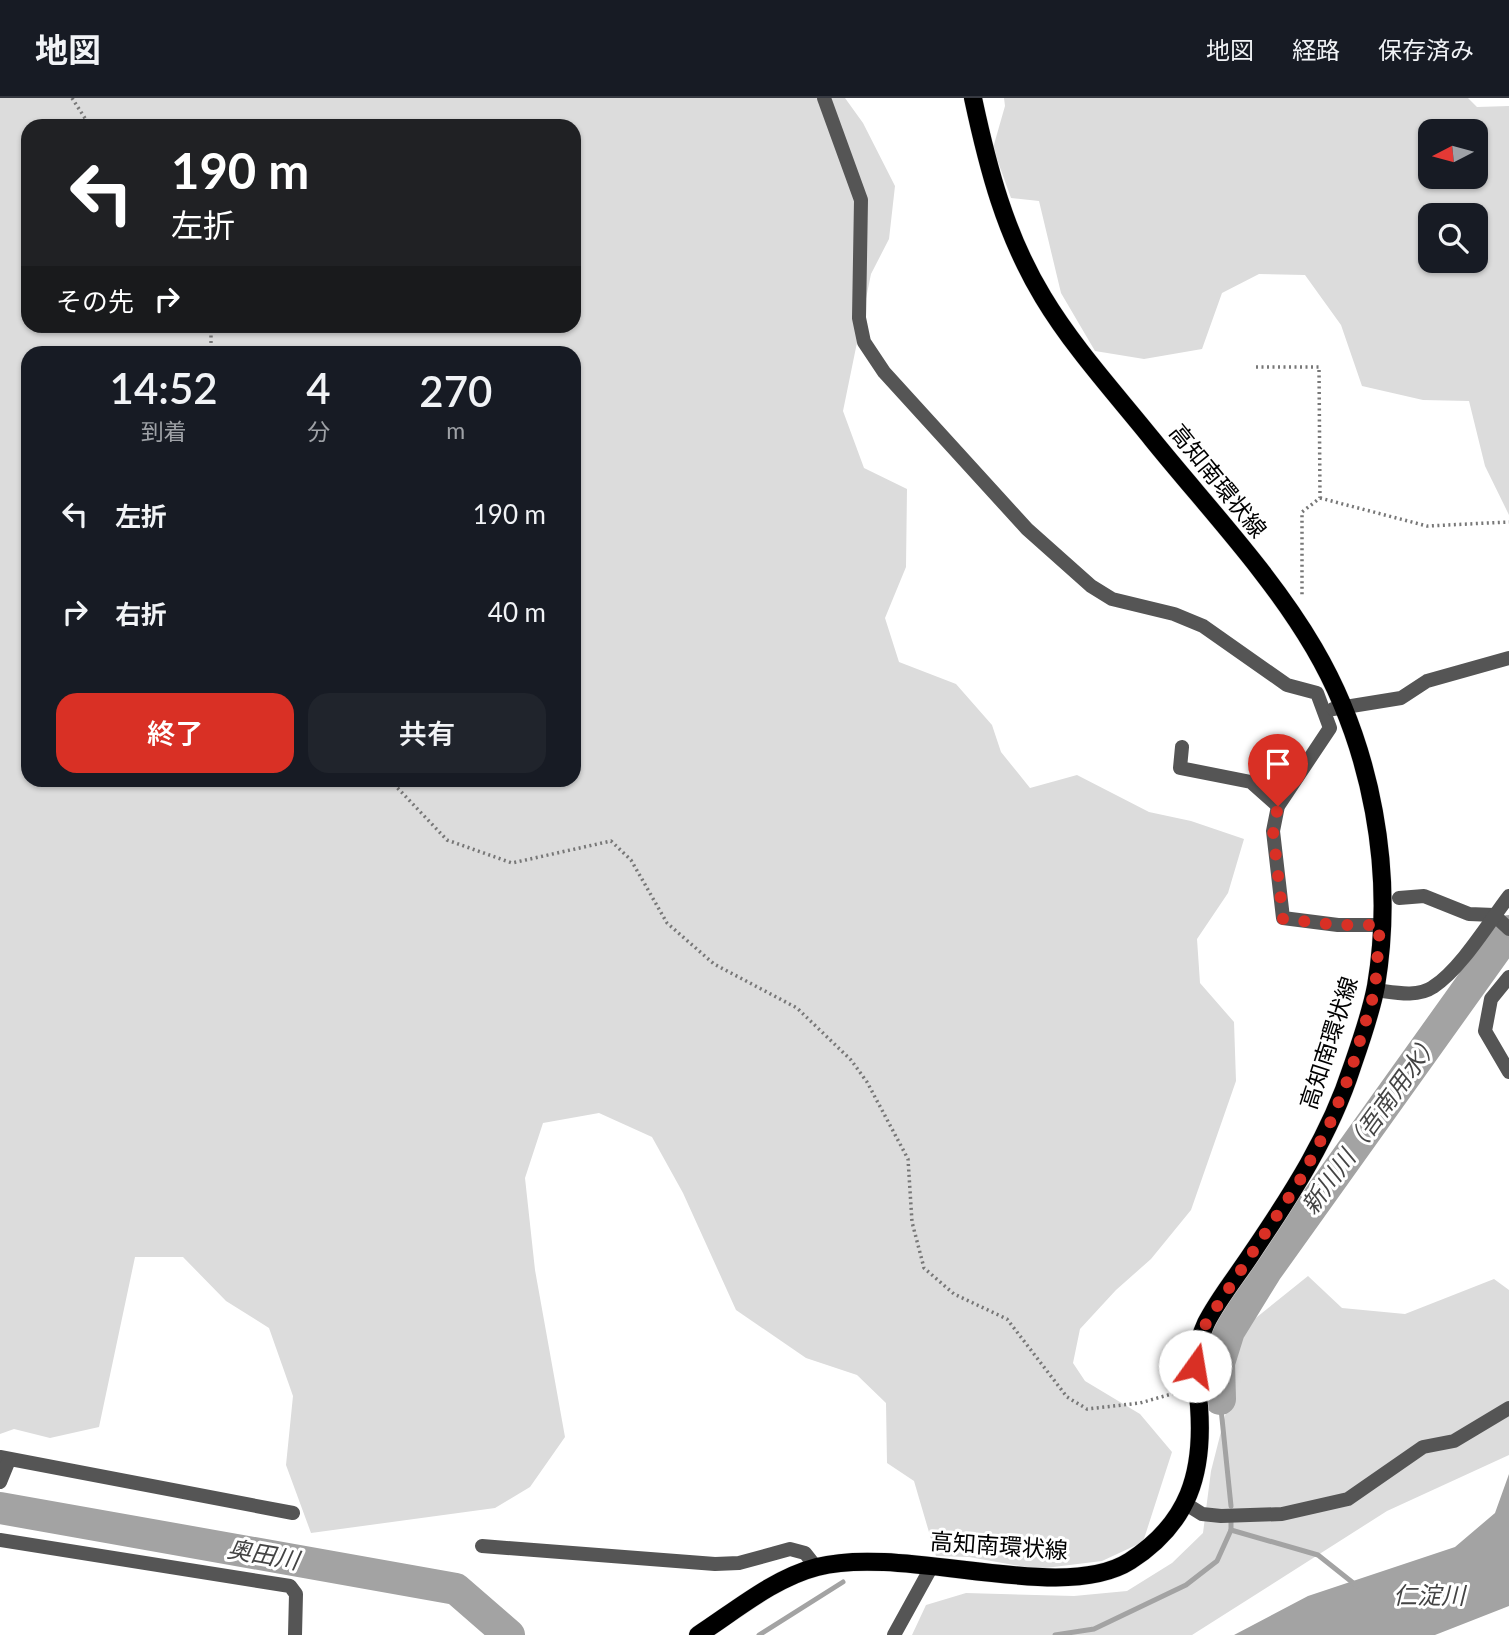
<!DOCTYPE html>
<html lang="ja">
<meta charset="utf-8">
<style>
:root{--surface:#171b24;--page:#20242c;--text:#f1f3f6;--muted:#9ea1a6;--line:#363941;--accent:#d93025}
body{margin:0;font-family:Lato,"Noto Sans JP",sans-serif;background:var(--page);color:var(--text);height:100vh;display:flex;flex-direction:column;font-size:26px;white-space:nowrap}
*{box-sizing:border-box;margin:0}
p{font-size:23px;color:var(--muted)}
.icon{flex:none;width:38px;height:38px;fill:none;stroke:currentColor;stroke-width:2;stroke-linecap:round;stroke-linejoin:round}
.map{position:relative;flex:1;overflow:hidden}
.side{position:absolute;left:21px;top:248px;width:560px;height:441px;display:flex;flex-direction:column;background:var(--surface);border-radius:21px;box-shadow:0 2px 5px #0004}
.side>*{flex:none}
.banner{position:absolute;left:21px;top:21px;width:560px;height:214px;border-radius:21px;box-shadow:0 2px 5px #0004;background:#202124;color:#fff;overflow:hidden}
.needle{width:46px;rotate:264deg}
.buttons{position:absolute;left:1418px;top:21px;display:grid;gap:14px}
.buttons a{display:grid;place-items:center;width:70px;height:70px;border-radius:14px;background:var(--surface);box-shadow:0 2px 5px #0004;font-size:35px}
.pin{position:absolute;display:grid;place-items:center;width:60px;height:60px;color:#fff;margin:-72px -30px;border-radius:50% 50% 50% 0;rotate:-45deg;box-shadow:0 0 7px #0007}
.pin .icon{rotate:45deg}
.me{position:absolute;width:77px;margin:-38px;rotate:13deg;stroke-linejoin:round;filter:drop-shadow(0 0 5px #0008)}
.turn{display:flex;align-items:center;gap:24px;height:147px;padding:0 35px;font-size:32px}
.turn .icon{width:91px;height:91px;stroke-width:2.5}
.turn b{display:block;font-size:49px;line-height:60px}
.then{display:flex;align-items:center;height:66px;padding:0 35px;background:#0003;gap:14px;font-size:26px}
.eta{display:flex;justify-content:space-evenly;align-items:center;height:119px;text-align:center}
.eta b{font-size:42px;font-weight:600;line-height:49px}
.primary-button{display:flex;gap:14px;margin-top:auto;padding:14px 35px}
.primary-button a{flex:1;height:80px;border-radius:21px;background:var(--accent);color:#fff;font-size:28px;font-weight:600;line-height:80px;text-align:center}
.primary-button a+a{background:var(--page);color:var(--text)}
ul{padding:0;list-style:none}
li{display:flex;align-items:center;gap:21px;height:98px;padding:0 35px}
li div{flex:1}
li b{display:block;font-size:26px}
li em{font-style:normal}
header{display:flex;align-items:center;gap:42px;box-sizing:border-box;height:98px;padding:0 35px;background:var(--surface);border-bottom:2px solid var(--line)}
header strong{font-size:33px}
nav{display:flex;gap:38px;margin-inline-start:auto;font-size:24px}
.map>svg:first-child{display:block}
.green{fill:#dcdcdc;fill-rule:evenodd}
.water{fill:#a3a3a3}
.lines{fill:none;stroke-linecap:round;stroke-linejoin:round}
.stream{stroke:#a3a3a3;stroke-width:5}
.river{stroke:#a3a3a3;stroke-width:32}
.primary-casing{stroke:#dbdbdb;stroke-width:19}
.path{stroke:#777;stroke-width:3.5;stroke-dasharray:2 3.5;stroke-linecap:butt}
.street{stroke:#555;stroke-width:14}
.primary{stroke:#000;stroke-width:18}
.route{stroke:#d93025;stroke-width:12;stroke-dasharray:0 21.6}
.labels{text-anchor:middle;stroke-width:6;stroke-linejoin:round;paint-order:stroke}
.street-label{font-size:23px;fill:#000;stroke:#fff}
.water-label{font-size:24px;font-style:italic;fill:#444;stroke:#fff}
</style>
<header>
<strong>地図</strong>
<nav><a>地図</a><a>経路</a><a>保存済み</a></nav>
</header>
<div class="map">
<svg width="1509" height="1537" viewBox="0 0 1509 1537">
<rect width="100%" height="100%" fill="#fff"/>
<g class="green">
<path d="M0,0H845L863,25L895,88L889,141L871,176L843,313L864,370L907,391L906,469L885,520L899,564L956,586L992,627L1001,654L1030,690L1077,677L1149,714L1191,723L1244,741L1228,795L1197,841L1200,885L1234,924L1236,983L1191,1112L1151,1161L1116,1192L1080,1231L1073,1265L1085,1283L1140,1316L1172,1354L1143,1444L1102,1463L1037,1471L969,1459L936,1458L914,1383L887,1365L886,1305L857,1277L806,1260L736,1212L683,1095L652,1039L599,1015L543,1025L525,1080L535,1172L565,1339L530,1389L495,1410L311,1435L286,1367L293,1298L269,1230L226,1203L183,1159H135L99,1329L50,1340L14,1331L0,1336ZM28,28H574V228H28ZM28,256H574V682H28Z"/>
<path d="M1004,0H1468L1477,9L1509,8V417L1485,368L1469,303L1423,302L1362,288L1341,227L1305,177L1259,176L1222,195L1202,251L1144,261L1095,253L1061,195L1039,103L1011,100L993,50L1005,8ZM1430,33H1475V79H1430ZM1430,117H1475V163H1430Z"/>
<path d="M1308,1178L1342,1210L1405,1216L1494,1181L1509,1192V1357L1387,1413L1192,1537H912L926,1507L966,1495L1074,1498L1127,1493L1172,1465L1203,1435L1211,1373L1226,1314L1229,1272L1247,1227Z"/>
</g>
<path class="water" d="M1509,1376V1508L1435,1537H1234L1308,1498L1455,1449L1495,1415Z"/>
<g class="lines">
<g class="stream">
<path d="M1220,1301L1231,1408"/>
<path d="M1231,1432L1318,1457L1357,1488"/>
<path d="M759,1537L843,1484"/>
<path d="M1055,1537L1094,1531L1186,1487L1217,1463L1231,1432V1424"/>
</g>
<g class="river">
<path d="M1220,1301L1219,1265L1229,1233L1266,1173L1509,833"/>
<path d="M0,1410L456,1491L509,1537"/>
</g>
<defs>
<path id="primary" d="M698,1537C735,1513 774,1480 817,1469C905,1446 1061,1507 1130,1463C1189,1425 1204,1375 1199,1308C1196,1280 1193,1252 1206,1225C1218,1201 1237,1178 1252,1155C1292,1096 1330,1037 1352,969C1361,943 1371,915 1376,888C1395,774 1372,649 1314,550C1270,475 1207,409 1152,341C1115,295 1073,249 1043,199C1005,136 988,70 973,0"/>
</defs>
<use href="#primary" class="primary-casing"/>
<g class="path">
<path d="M72,0L90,28"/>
<path d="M211,256V228"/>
<path d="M1256,269H1319L1320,400L1302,414V497"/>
<path d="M1320,400L1427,428L1509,424"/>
<path d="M390,682L447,742L512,765L611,743L631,762L667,825L714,866L797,910L851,962L867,984L908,1061L912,1124L924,1170L954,1196L1007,1221L1067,1299L1087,1311L1140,1305L1182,1293"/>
</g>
<g class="street">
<path d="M824,0L861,102L859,220L864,244L884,274L1027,431L1091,488L1112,501L1174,516L1203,528L1287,587L1317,595L1330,630L1278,708L1273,733L1283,820L1338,827H1380"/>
<path d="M1333,611L1401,600L1427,583L1509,560"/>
<path d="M1182,649L1180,670L1251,684L1278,708"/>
<path d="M1399,800L1424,798L1469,816L1494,817L1509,831"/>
<path d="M1509,879L1491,901L1485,933L1509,974"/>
<path d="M1375,892C1393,894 1417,900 1433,889C1461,871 1489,824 1509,798"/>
<path d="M0,1359L293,1415"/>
<path d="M0,1384L9,1362"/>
<path d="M1186,1406L1202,1416L1221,1418L1282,1416L1348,1401L1423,1349L1454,1343L1509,1310"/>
<path d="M0,1442L290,1488L296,1496L295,1537"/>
<path d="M482,1448L715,1466L739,1465L790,1451L805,1455L816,1469"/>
<path d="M894,1537L932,1468"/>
</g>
<use href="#primary" class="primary"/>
</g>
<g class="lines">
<path class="route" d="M1195,1268L1206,1225L1299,1084L1331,1023L1351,973L1375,892L1380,827H1338L1283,821L1273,733L1278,708"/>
</g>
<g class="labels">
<g class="street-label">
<text transform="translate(1218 383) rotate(51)" y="8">高知南環状線</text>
<text transform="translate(1329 945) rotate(-72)" y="8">高知南環状線</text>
<text transform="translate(999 1448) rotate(4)" y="8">高知南環状線</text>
</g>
<g class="water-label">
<text transform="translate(1371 1026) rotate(-54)" y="8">新川川（吾南用水）</text>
<text transform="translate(263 1457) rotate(10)" y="8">奥田川</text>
<text x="1429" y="1506">仁淀川</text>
</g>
</g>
</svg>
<div class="buttons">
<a><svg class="needle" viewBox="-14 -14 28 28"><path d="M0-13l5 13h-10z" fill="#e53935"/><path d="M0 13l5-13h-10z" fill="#9ea1a6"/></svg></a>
<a><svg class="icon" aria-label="search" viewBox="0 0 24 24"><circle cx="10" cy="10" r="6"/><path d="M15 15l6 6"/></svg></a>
</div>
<div class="pin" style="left:1278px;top:708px;background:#d93025"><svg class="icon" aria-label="arrive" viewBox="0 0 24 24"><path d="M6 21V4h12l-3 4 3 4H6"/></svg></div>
<svg class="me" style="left:1195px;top:1268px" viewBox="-20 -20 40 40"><circle r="19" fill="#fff"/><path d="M0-13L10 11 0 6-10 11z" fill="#d93025"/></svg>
<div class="banner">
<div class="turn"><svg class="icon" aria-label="left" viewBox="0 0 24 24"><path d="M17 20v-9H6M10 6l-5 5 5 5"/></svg><div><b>190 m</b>左折</div></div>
<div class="then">その先<svg class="icon" aria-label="right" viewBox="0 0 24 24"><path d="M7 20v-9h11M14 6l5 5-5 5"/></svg></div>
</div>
<section class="side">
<div class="eta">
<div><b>14:52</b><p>到着</p></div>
<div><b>4</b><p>分</p></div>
<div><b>270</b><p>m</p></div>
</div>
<ul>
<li><svg class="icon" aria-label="left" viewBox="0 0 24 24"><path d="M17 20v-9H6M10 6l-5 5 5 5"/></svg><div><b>左折</b></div><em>190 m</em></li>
<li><svg class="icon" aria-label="right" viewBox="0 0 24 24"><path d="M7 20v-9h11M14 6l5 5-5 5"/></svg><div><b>右折</b></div><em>40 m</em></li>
</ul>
<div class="primary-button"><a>終了</a><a>共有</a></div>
</section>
</div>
